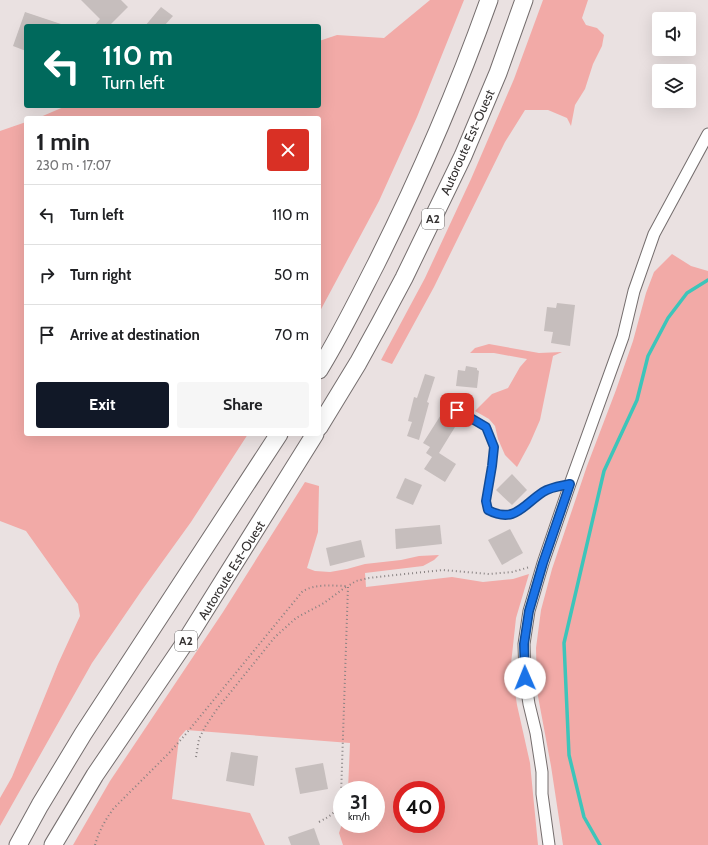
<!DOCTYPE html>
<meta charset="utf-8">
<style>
:root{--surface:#fff;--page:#f6f6f6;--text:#202124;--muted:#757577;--line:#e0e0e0;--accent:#111827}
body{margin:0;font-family:Cabin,sans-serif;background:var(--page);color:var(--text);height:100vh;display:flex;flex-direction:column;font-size:15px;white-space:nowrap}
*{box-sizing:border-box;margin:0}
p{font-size:13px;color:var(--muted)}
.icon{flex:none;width:22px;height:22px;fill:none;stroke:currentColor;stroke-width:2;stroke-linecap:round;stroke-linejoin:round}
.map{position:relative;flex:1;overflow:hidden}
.drawer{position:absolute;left:24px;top:116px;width:297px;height:320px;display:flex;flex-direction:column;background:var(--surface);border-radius:4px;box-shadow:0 4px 16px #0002}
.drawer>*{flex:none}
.guide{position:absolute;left:24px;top:24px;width:297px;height:84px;border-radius:4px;box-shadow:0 4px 16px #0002;background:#00695c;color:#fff;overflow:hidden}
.fabs{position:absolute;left:652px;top:12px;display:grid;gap:8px}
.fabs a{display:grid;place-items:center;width:44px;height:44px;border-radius:4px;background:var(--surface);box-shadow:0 4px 16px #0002;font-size:20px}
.speed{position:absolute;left:333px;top:781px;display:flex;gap:8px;font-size:20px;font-weight:700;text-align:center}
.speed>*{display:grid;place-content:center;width:52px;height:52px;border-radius:50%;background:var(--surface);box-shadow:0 4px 16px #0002;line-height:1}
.speed small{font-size:10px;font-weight:400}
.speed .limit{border:6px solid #d22;background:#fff;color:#111}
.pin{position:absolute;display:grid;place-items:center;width:34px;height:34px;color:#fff;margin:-17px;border-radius:8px;box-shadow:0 2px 6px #0006}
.me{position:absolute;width:44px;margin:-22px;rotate:359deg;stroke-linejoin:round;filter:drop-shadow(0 0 3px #0008)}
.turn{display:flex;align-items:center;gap:14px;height:84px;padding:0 12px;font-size:18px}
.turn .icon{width:52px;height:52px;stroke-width:2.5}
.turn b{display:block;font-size:28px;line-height:34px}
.round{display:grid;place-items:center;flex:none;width:42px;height:42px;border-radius:4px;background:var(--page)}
.overview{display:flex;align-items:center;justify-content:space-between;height:68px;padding:0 12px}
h1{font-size:24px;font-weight:700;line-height:30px}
.primary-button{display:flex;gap:8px;margin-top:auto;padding:8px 12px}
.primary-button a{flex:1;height:46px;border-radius:4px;background:var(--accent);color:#fff;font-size:16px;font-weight:700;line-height:46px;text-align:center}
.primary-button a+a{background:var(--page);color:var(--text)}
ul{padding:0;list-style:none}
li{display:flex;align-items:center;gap:12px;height:60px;padding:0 12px;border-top:1px solid var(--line)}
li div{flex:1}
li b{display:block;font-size:15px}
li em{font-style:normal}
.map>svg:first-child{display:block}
.green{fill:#f2aaa7;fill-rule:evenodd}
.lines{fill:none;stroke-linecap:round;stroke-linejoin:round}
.stream{stroke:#3dc5ba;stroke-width:3.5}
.building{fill:#c6bebd}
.service-casing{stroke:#756e6e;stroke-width:6}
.tertiary-casing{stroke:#756e6e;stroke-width:13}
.motorway-casing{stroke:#756e6e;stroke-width:19}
.path{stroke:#888282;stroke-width:2;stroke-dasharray:1 3;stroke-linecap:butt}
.service{stroke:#fff;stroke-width:4.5}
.tertiary{stroke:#fff;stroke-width:11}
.motorway{stroke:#fff;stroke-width:17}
.route-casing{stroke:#114b97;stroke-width:10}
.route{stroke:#1a73e8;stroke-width:7}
.labels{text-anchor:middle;stroke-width:3;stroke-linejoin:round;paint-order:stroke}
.shield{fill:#fff;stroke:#716f6f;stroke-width:1}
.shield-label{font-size:12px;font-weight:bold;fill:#343131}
.street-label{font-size:13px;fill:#343131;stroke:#fff}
</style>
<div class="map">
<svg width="708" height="845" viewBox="0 0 708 845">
<rect width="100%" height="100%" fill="#eae1e1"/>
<g class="green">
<path d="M430,0H464L417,117L379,201L319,313V118H38L66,106H319V41L337,35L384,38Z"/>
<path d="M543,0H588L582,18L586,25L597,28L604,35L602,46L593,64L585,89L575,105L571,126L567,118L548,110H525L505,142L434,287L392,364L381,360L425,278L471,179L514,79Z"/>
<path d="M26,122V434H248L191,522L142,590L92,663L0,826V798L12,777L58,664L80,616L78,604L26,531L0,521V131Z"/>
<path d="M672,254L691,266L708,271V845H563L551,766L537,691L536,648L541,610L552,569L587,466L616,390L633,341L646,293L654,272Z"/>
<path d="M489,344L539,353L562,352L553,356L540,420L530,443L517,467L505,455L498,439L495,426L489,419L475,411L492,394L508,388L520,367L527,359L494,353H470L475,348Z"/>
<path d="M305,482L319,486L318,532L307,568L315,571L330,572L347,569L365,564L401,560L419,556L439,555L434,560L423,566L365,573L366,587L452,577L483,582L513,579L529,574L516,618L511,664L517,705L530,763L538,845H343L339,833L342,824H376V790H348L350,743L186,730L179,738L172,799L250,813L265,845H73L110,781L223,612ZM402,790H436V824H402Z"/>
</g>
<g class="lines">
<path class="stream" d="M600,845L584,817L569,755L564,643L604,471L637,400L648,356L668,318L687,293L708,280"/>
</g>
<g class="building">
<path d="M81,0H121L128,7L109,26H94L100,19Z"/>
<path d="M161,7L173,16L164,26H145Z"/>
<path d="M25,12L61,24V26H26V51L13,46Z"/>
<path d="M557,303L575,305L570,346L551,343L553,332L544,331L547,307L556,308Z"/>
<path d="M466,366L477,368V370L479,371L477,388L456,386L458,370L465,371Z"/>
<path d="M425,374L435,377L427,402L429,403L419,440L407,436L412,422L408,421L414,397L417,398Z"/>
<path d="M444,410L452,415L448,423L455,427L439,453L456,464L445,482L424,469L432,457L426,453L430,447L423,443Z"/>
<path d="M512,474L527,490L512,505L496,490Z"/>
<path d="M405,478L422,485L413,505L396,498Z"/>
<path d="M440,525L442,544L396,549L395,529Z"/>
<path d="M510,529L523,553L502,565L488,540Z"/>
<path d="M361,540L365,557L330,566L326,548Z"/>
<path d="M231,752L258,756L254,786L226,781Z"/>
<path d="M323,763L328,789L300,794L295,768Z"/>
<path d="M314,828L320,845H291L288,837Z"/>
</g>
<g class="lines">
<defs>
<path id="service" d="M457,410L486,427L494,447L492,467L486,501L488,510C516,525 523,503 544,492C551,487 560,486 568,485"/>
<path id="tertiary" d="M549,845L542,794V772L536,733L529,704L525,678L524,644L529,611L543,563L570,484L623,337L634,291L654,234L708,134"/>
<g id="motorway">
<path d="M319,370C340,336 358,299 376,264C419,178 457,90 489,0"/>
<path d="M319,427L358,363L380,323L404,278L463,156L498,73L524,0"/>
<path d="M18,845L40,805L83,734L279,434"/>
<path d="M53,845L95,775L182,647L315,434"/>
</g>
</defs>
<use href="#service" class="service-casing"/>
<use href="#tertiary" class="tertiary-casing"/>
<use href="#motorway" class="motorway-casing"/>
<g class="path">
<path d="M196,757L199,739L205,727L217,709L275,637L296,618L324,603L347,586"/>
<path d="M319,822C332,815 338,812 341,796L348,586L356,581L369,578L386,576L443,570L489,574L512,572L530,567"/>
<path d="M95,845C99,831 105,820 114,808L170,752L185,735L302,592C314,583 334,586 348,586"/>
</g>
<use href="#service" class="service"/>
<use href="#tertiary" class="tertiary"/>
<use href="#motorway" class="motorway"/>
</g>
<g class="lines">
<defs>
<path id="route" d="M457,410L486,427L494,447L492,466L486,501L488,510C515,524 523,505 543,492C551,487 561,486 570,484L543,563L529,611L524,644L525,678"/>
</defs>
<use href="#route" class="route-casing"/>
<use href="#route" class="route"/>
</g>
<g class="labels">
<g class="shield">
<rect x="422" y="209" width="22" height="20" rx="3"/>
<rect x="175" y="631" width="22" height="20" rx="3"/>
</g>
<g class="shield-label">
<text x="433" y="223">A2</text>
<text x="186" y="645">A2</text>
</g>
<g class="street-label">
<text transform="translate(467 142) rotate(-66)" y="5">Autoroute Est-Ouest</text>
<text transform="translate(231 570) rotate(-58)" y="5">Autoroute Est-Ouest</text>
</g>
</g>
</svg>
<div class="fabs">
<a><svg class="icon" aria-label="sound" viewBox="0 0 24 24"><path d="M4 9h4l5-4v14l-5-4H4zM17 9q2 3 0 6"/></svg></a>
<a><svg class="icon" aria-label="layers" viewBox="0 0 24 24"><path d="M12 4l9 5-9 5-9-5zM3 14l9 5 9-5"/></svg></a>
</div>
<div class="speed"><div>31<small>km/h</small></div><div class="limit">40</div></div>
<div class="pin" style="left:457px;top:410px;background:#d93025"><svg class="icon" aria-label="arrive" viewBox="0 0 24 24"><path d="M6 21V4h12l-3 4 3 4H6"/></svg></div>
<svg class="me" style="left:525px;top:678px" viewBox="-20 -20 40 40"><circle r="19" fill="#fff"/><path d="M0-13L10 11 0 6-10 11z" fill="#1a73e8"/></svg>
<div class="guide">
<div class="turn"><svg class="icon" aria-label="left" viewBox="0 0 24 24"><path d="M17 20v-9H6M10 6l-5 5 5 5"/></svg><div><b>110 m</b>Turn left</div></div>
</div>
<section class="drawer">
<div class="overview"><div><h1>1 min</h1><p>230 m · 17:07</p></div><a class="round" style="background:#d93025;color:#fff"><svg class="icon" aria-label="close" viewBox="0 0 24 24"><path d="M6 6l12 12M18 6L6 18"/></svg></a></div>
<ul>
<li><svg class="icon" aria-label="left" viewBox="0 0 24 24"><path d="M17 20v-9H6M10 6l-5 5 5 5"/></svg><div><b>Turn left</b></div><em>110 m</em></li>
<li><svg class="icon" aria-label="right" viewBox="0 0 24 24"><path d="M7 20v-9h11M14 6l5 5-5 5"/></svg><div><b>Turn right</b></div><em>50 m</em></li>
<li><svg class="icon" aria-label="arrive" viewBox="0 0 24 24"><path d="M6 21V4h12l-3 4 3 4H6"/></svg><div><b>Arrive at destination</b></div><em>70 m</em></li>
</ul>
<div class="primary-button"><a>Exit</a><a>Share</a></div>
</section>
</div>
